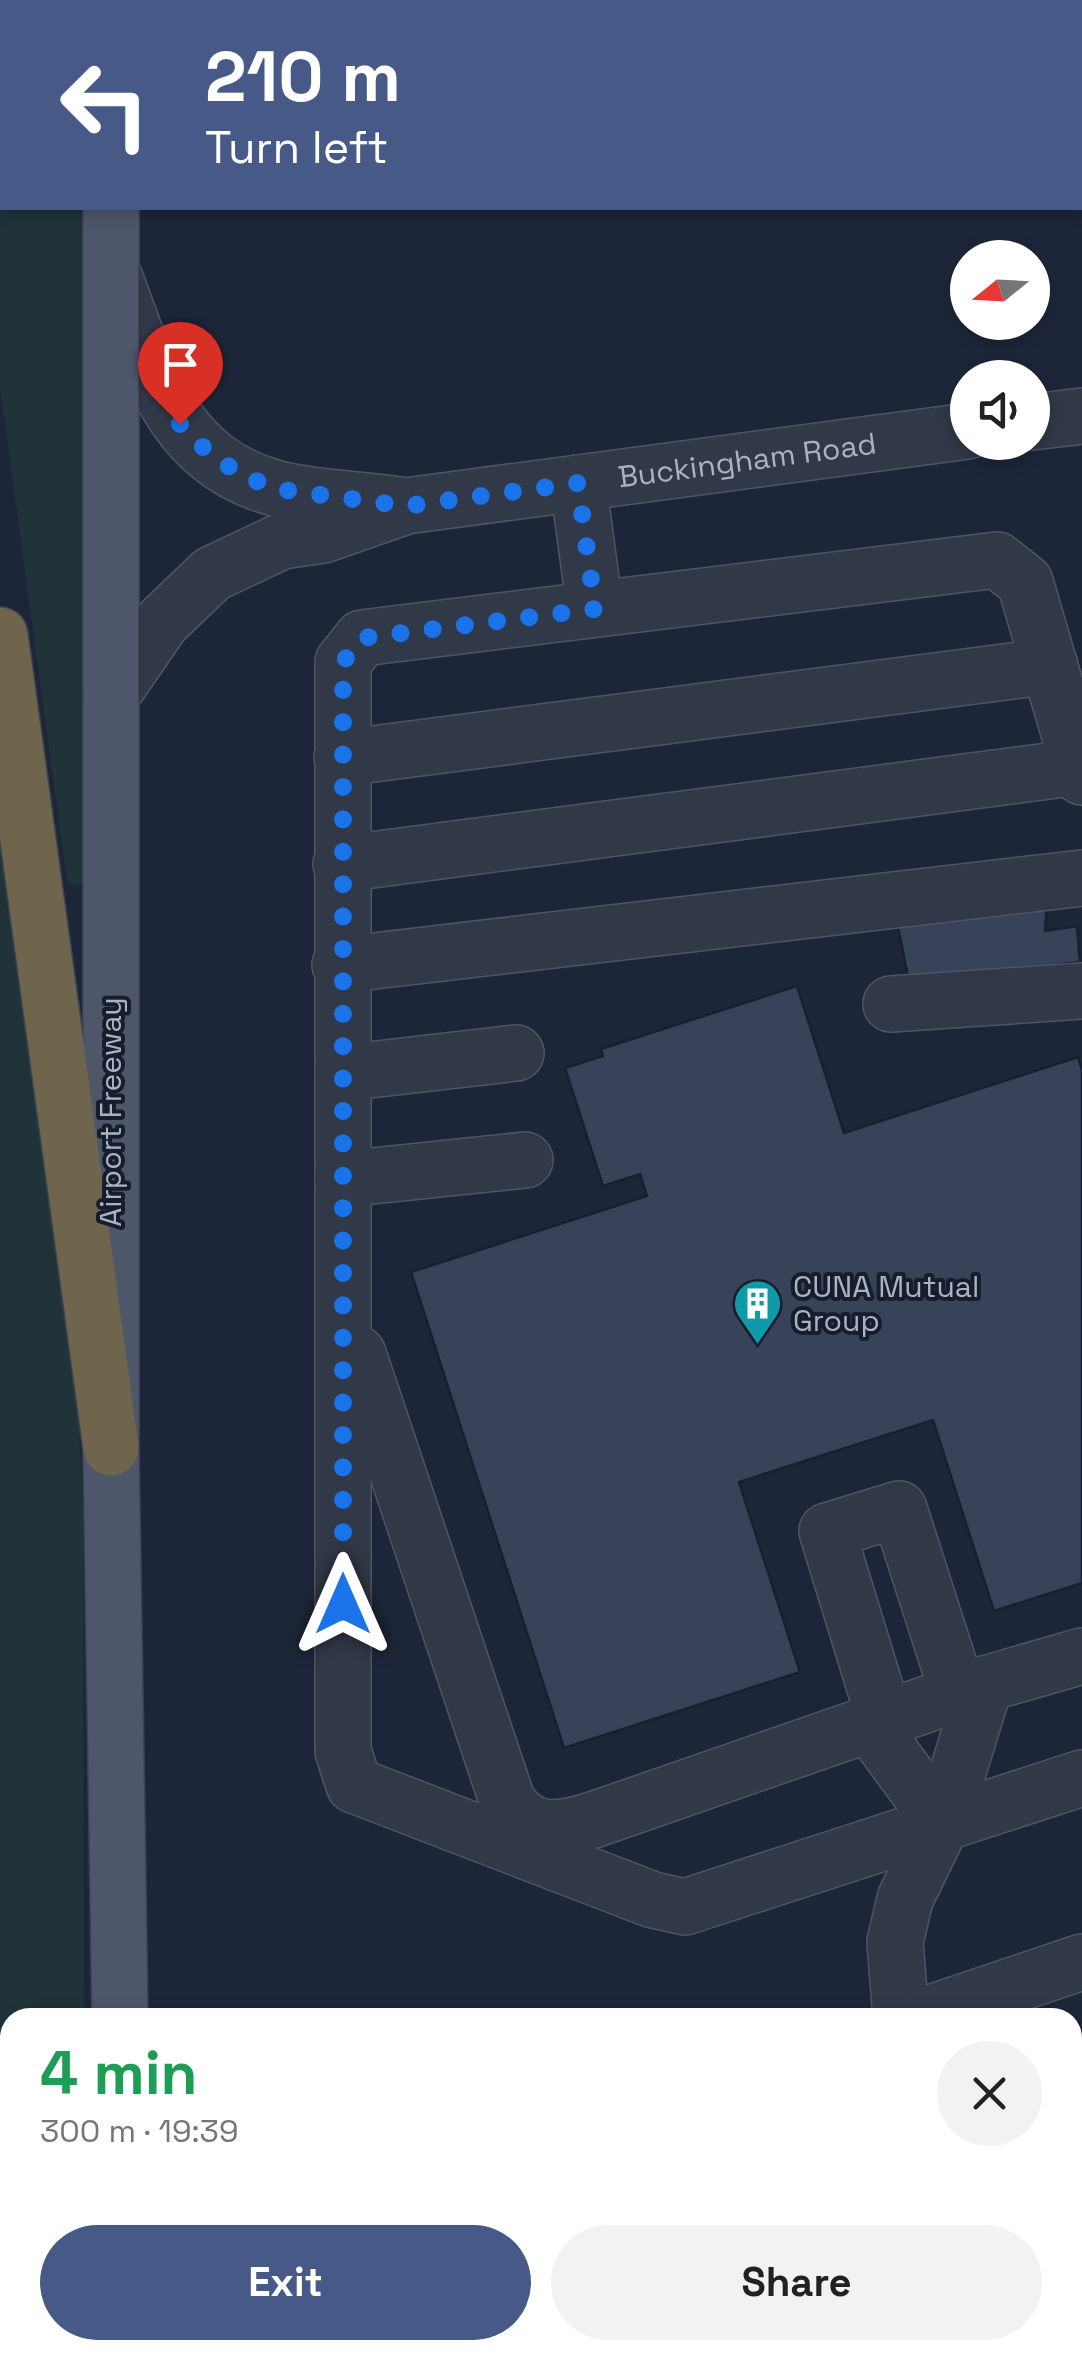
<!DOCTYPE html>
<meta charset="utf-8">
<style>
:root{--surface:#fff;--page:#f2f2f2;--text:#202124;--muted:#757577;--accent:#475987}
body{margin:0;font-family:"Space Grotesk",sans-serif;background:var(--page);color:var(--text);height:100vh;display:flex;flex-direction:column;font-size:38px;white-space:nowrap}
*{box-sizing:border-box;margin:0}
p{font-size:32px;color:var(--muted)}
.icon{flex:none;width:55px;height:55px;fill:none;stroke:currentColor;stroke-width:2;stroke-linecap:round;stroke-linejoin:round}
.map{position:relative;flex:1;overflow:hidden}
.side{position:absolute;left:0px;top:2008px;width:1082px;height:352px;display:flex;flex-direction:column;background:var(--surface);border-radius:30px 30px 0 0;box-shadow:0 5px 15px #0003}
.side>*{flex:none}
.guide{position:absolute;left:0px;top:0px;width:1082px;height:210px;box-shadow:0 5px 15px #0003;background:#475987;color:#fff;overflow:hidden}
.needle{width:65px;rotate:252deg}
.fabs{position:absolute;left:950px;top:240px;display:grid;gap:20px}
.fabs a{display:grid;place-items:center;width:100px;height:100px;border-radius:50%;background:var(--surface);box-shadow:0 5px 15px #0003;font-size:50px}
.pin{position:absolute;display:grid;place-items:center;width:85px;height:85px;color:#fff;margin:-102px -42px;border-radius:50% 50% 50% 0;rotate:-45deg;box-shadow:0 0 10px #0007}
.pin .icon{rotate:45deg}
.me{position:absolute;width:110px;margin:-55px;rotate:0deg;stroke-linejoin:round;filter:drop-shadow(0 0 8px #0008)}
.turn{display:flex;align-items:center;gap:35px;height:210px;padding:0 40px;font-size:45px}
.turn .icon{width:130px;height:130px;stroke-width:2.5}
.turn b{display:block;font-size:70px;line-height:85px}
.round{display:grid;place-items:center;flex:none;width:105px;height:105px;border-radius:52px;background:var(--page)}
.overview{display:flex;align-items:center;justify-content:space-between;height:170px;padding:0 40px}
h1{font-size:60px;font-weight:700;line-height:75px;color:#1e9e55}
.action{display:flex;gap:20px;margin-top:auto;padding:20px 40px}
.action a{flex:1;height:115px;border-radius:60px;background:var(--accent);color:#fff;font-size:40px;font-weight:700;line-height:115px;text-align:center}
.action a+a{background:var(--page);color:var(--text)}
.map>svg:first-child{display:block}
.green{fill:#1f3339}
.building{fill:#384258;stroke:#181f2e;stroke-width:2.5}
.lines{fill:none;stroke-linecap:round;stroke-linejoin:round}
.minor-casing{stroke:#4e5567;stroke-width:58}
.major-casing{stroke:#3a4152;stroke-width:58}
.highway-casing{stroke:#3b4252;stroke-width:58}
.minor{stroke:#313848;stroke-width:55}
.major{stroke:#4e5769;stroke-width:55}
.highway{stroke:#6f654d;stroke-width:55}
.route{stroke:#1a73e8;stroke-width:18;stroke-dasharray:0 32.4}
.labels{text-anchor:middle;stroke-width:8;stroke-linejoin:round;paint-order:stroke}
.street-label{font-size:30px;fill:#aab2c6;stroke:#161d2c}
.poi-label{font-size:30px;fill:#aab2c6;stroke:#161d2c;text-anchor:start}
</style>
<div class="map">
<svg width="1082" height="2359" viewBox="0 0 1082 2359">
<rect width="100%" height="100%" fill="#1d2638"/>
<g class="green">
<path d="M0,0L78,2H2V208H89L85,882L76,886L67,880L0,387Z"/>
<path d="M0,733L77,1387L83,1507L84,2017L10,2018V2284L0,2287Z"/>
</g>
<g class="building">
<path d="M1047,905L1045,931L1077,926L1080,962L909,982L898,927Z"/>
<path d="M797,986L844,1133L1078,1057L1082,1070V1583L994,1611L933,1420L739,1482L800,1672L564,1748L411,1272L647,1196L640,1174L603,1186L565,1068L603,1056L601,1049Z"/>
</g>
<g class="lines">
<defs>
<g id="minor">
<path d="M114,276C148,365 170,460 275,488C310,498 361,499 399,505"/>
<path d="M1032,422L1082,416"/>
<path d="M578,483L595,609"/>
<path id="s1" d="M111,696L162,622L212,574L282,541L323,535L406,506L968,431"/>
<path d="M342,758L1050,666"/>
<path d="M1082,777L1025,582L997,560L362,638L343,662V1751L354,1785L653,1900L685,1907L1082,1778"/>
<path d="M341,864L1079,767"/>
<path d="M340,965L1082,878"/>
<path d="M891,1004L1082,991"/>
<path d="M343,1073L516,1053"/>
<path d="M343,1179L525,1160"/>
<path d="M358,1354L507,1800C528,1835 558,1831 593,1820L985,1684L1082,1656"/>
<path d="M885,1720L827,1531L899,1509L958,1693"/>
<path d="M870,1725L942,1823"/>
<path d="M901,2018L895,1942L905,1899L942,1823L985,1684"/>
<path d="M916,2018L1082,1962"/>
<path d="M1072,2158L1082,2154"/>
<path d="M0,2328L10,2325"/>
<path d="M1011,2350L1014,2359"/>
<path d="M469,2359L497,2350"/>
</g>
<g id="major">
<path d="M96,0L97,2"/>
<path d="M111,208V1448L120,2018"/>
<path d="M120,2359V2350"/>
</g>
<path id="highway" d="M0,635L111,1448"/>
</defs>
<use href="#minor" class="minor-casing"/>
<use href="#major" class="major-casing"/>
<use href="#highway" class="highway-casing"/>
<use href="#minor" class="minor"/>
<use href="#major" class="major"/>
<use href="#highway" class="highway"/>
</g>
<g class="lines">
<path class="route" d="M180,424L199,444L239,474L277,489L406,506L578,483L595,609L362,638L343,662V1604"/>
</g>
<defs>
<symbol id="building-pin" viewBox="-11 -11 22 30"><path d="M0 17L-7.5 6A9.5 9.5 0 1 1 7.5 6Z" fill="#0f9aa8" stroke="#161d2c"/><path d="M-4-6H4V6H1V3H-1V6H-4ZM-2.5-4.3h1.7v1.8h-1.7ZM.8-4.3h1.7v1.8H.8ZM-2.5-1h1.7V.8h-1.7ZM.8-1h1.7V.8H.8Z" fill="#fff"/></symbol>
</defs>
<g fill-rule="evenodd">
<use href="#building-pin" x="730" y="1276" width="55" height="75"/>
</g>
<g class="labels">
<g class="street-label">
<text dy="10" stroke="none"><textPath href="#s1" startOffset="710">Buckingham Road</textPath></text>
<text transform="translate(111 1112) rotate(-90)" y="10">Airport Freeway</text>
</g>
<g class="poi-label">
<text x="793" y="1297">CUNA Mutual<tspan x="793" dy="34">Group</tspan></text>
</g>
</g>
</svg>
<div class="fabs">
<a><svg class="needle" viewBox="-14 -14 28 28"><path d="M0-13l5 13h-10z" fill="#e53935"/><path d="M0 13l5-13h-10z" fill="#757577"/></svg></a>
<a><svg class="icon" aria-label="sound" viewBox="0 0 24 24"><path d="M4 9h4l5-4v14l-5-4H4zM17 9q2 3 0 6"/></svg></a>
</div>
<div class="pin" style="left:180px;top:424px;background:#d93025"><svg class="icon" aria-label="arrive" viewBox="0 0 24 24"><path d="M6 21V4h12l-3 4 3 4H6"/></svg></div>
<svg class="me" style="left:343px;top:1604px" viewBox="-20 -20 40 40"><path d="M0-17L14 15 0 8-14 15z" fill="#1a73e8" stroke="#fff" stroke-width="4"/></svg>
<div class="guide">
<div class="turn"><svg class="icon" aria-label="left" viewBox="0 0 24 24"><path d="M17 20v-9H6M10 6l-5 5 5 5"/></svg><div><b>210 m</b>Turn left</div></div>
</div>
<section class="side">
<div class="overview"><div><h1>4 min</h1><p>300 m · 19:39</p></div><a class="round"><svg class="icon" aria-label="close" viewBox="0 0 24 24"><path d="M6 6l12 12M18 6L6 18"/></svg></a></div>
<div class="action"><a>Exit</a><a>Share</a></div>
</section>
</div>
